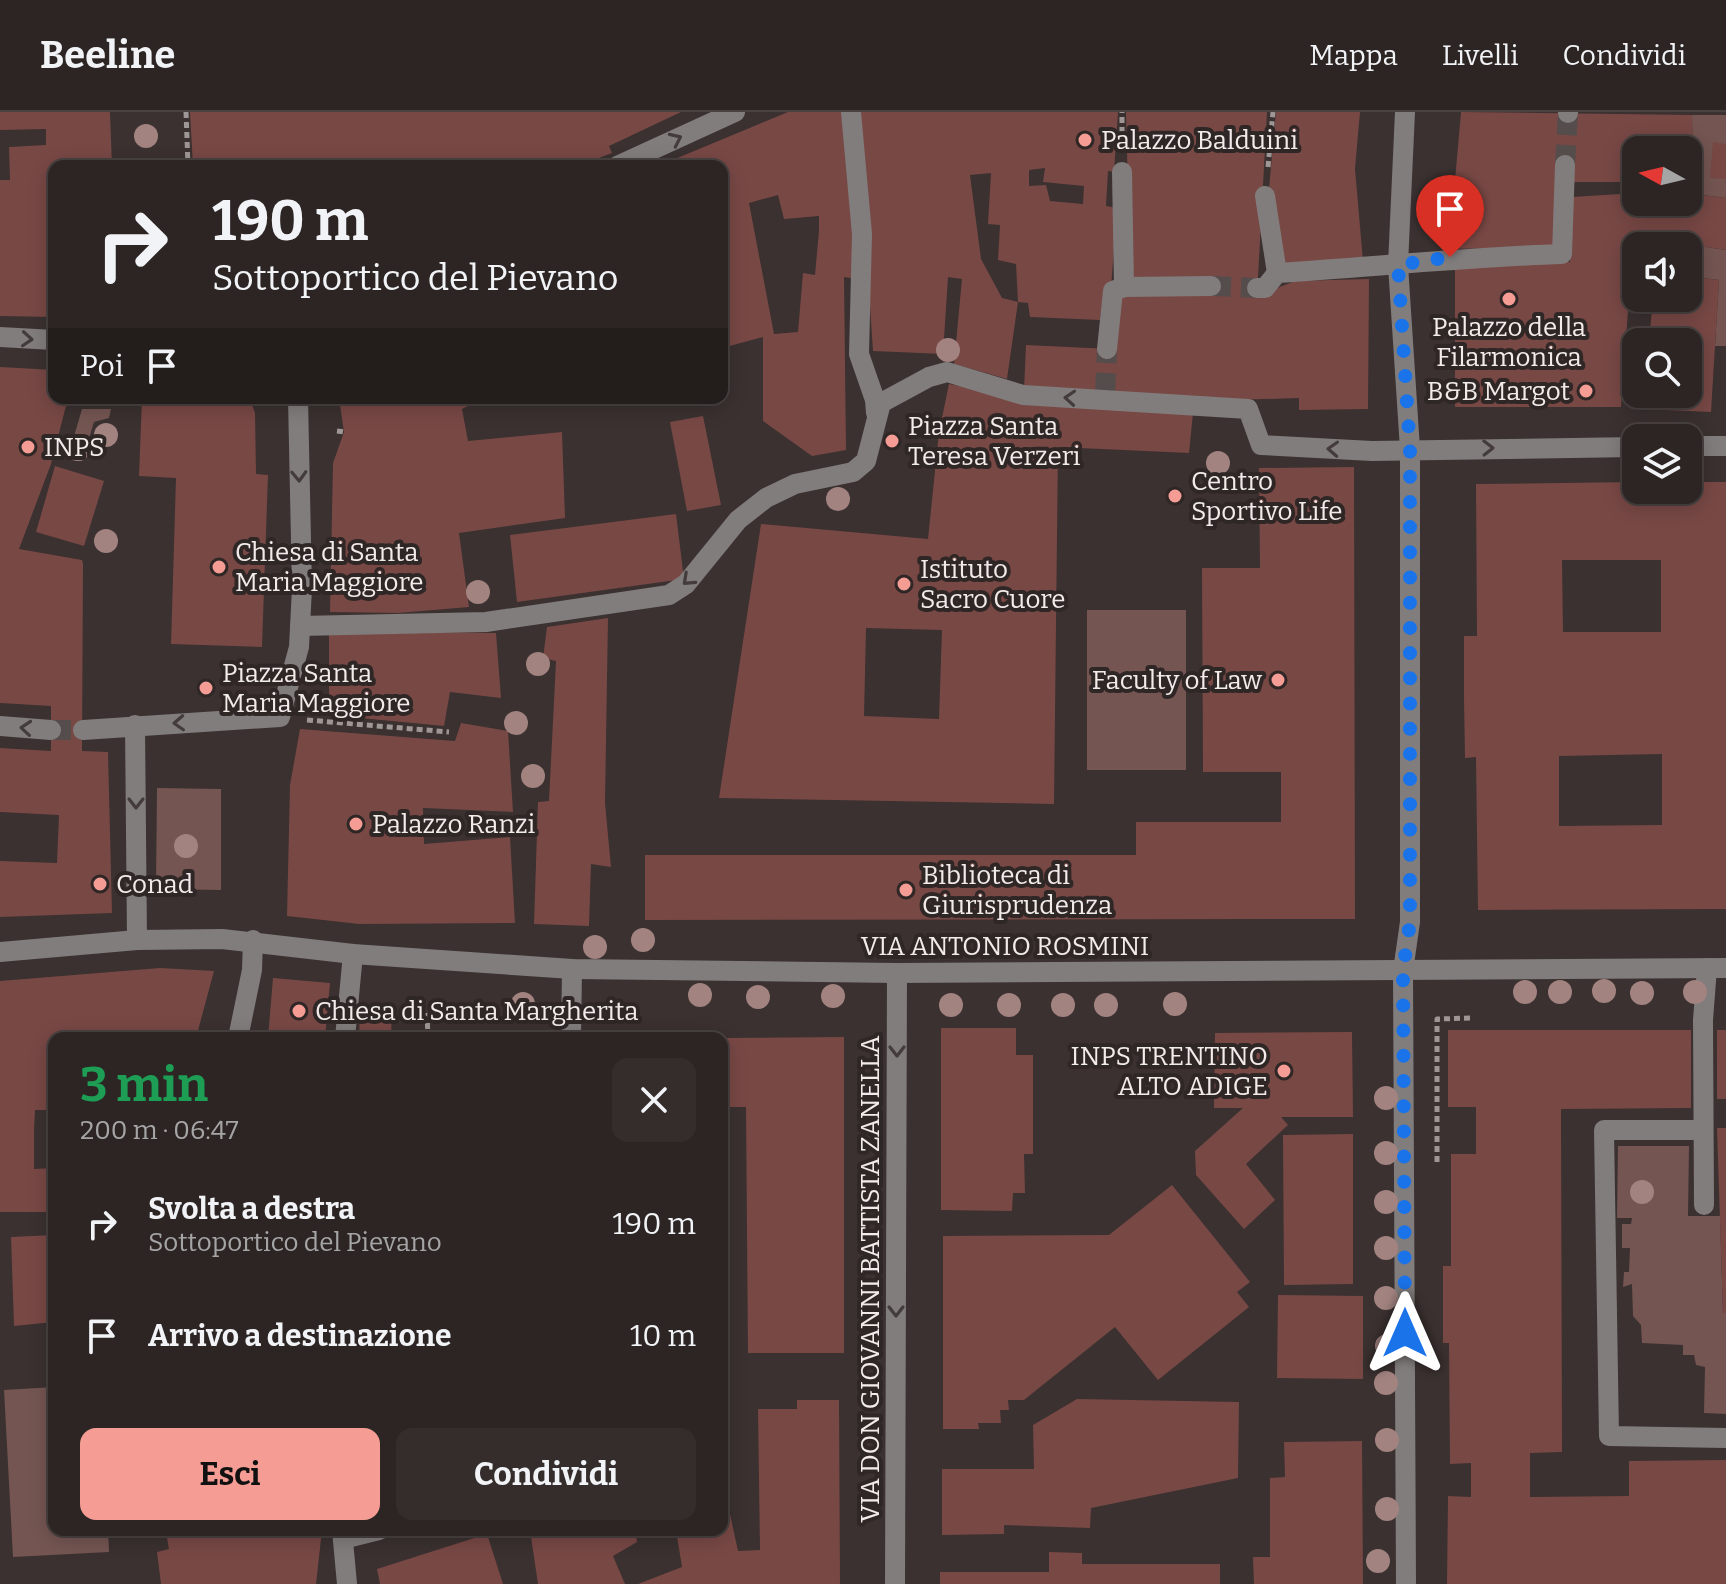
<!DOCTYPE html>
<html lang="it">
<meta charset="utf-8">
<style>
:root{--surface:#2c2524;--page:#342d2c;--text:#f1f3f6;--muted:#a6a5a6;--line:#484241;--accent:#f59c95}
body{margin:0;font-family:Bitter,serif;background:var(--page);color:var(--text);height:100vh;display:flex;flex-direction:column;font-size:30px;white-space:nowrap}
*{box-sizing:border-box;margin:0}
p{font-size:26px;color:var(--muted)}
.icon{flex:none;width:44px;height:44px;fill:none;stroke:currentColor;stroke-width:2;stroke-linecap:round;stroke-linejoin:round}
.map{position:relative;flex:1;overflow:hidden}
.details{position:absolute;left:48px;top:920px;width:680px;height:504px;display:flex;flex-direction:column;background:var(--surface);border-radius:16px;box-shadow:0 4px 20px #0003,0 0 0 2px var(--line)}
.details>*{flex:none}
.hud{position:absolute;left:48px;top:48px;width:680px;height:244px;border-radius:16px;box-shadow:0 4px 20px #0003,0 0 0 2px var(--line);background:#2c2524;color:var(--text);overflow:hidden}
.needle{width:52px;rotate:278deg}
.controls{position:absolute;left:1622px;top:24px;display:grid;gap:16px}
.controls a{display:grid;place-items:center;width:80px;height:80px;border-radius:16px;background:var(--surface);box-shadow:0 4px 20px #0003,0 0 0 2px var(--line);font-size:40px}
.pin{position:absolute;display:grid;place-items:center;width:68px;height:68px;color:#fff;margin:-82px -34px;border-radius:50% 50% 50% 0;rotate:-45deg;box-shadow:0 0 8px #0007}
.pin .icon{rotate:45deg}
.me{position:absolute;width:88px;margin:-44px;rotate:0deg;stroke-linejoin:round;filter:drop-shadow(0 0 6px #0008)}
.turn{display:flex;align-items:center;gap:28px;height:168px;padding:0 32px;font-size:36px}
.turn .icon{width:104px;height:104px;stroke-width:2.5}
.turn b{display:block;font-size:56px;line-height:68px}
.then{display:flex;align-items:center;height:76px;padding:0 32px;background:#0003;gap:16px;font-size:30px}
.round{display:grid;place-items:center;flex:none;width:84px;height:84px;border-radius:16px;background:var(--page)}
.summary{display:flex;align-items:center;justify-content:space-between;height:136px;padding:0 32px}
h1{font-size:48px;font-weight:700;line-height:60px;color:#1e9e55}
.button{display:flex;gap:16px;margin-top:auto;padding:16px 32px}
.button a{flex:1;height:92px;border-radius:16px;background:var(--accent);color:#111;font-size:32px;font-weight:700;line-height:92px;text-align:center}
.button a+a{background:var(--page);color:var(--text)}
ul{padding:0;list-style:none}
li{display:flex;align-items:center;gap:24px;height:112px;padding:0 32px}
li div{flex:1}
li b{display:block;font-size:30px}
li em{font-style:normal}
header{display:flex;align-items:center;gap:48px;box-sizing:border-box;height:112px;padding:0 40px;background:var(--surface);border-bottom:2px solid var(--line)}
header strong{font-size:38px}
nav{display:flex;gap:44px;margin-inline-start:auto;font-size:28px}
.map>svg:first-child{display:block}
.green{fill:#745552}
.building{fill:#784845;fill-rule:evenodd}
.lines{fill:none;stroke-linecap:round;stroke-linejoin:round}
.minor-tunnel{stroke:#554d4c;stroke-width:20;stroke-dasharray:20 10;stroke-linecap:butt}
.path{stroke:#9e9796;stroke-width:5;stroke-dasharray:6 4;stroke-linecap:butt}
.minor{stroke:#817d7c;stroke-width:20}
.tree{fill:#a28380}
.oneway{stroke:#443c3c}
.route{stroke:#1a73e8;stroke-width:14;stroke-dasharray:0 25.2}
.poi-dot{fill:#f59c95;stroke:#2f2726;stroke-width:3}
.labels{text-anchor:middle;stroke-width:8;stroke-linejoin:round;paint-order:stroke}
.poi-label{font-size:26px;fill:#f1ebea;stroke:#2f2726;text-anchor:start}
.street-label{font-size:26px;fill:#f1ebea;stroke:#2f2726}
</style>
<header>
<strong>Beeline</strong>
<nav><a>Mappa</a><a>Livelli</a><a>Condividi</a></nav>
</header>
<div class="map">
<svg width="1726" height="1472" viewBox="0 0 1726 1472">
<rect width="100%" height="100%" fill="#3a3130"/>
<g class="green">
<path d="M1692,3H1726V86L1688,81V70H1693Z"/>
<path d="M1699,134L1726,138V234H1715L1719,168L1695,165Z"/>
<path d="M82,297H111L109,306L94,310L82,349L68,345Z"/>
<rect x="1087" y="498" width="99" height="160"/>
<path d="M157,676L221,677V778L156,777Z"/>
<path d="M1618,1034H1689L1688,1104H1720L1723,1201H1726V1302L1704,1301L1705,1255L1696,1253L1694,1243H1683V1233L1642,1231L1641,1213L1633,1204L1632,1172L1623,1175L1624,1160H1629L1630,1136H1622V1112H1631L1632,1106H1617Z"/>
<path d="M54,1275V1418H108L109,1440L13,1445L4,1278Z"/>
</g>
<g class="building">
<path d="M0,0H110L112,54H54V205L0,204V68H10L9,35L46,33V17L0,18Z"/>
<path d="M190,0H681L609,34L612,41L578,54H193Z"/>
<path d="M788,0H846L858,94L851,166L844,165L846,338L812,344L763,309V225L722,236V54H658ZM778,83L784,107L819,104V119L815,163L803,161L798,220L774,222L749,91Z"/>
<path d="M857,0H1118L1114,60L1108,59L1106,94L1117,96L1111,176H1104L1100,208L1030,205L1028,191L1018,190L1016,152L998,148L1000,113L988,112L991,61L970,63L981,147L1002,186L1018,190L1007,267L954,252L962,167L948,165L943,242L873,239ZM1045,56L1043,70L1084,74L1083,92L1050,89L1046,73L1029,74V58Z"/>
<path d="M1126,0H1267L1257,184L1295,169L1369,167L1368,297L1299,298V286L1200,289L1024,278L1026,233L1110,237L1116,181L1130,165Z"/>
<path d="M1276,0H1360L1355,57L1363,149L1279,153L1268,88Z"/>
<path d="M1461,0L1692,3L1693,70H1688V38H1636V70H1571L1554,135L1449,137Z"/>
<path d="M1713,30L1726,32V67L1710,66Z"/>
<path d="M1636,81V90H1688V81L1726,86V138L1699,134L1695,165L1719,168L1711,300L1643,297L1645,282H1688V230H1649L1653,186H1688V134H1636V158H1631L1621,295H1455V151L1570,150L1572,85Z"/>
<path d="M0,255L54,258V286H68L51,352L19,437L82,448L83,452L82,639L108,640L112,801L0,805V749L57,751L59,703L0,700V636L51,639V594L0,591Z"/>
<path d="M949,272L1060,292L1193,301L1189,341L1058,335L1054,692L719,686L761,412L928,427L939,320ZM866,516L942,518L939,607L864,604Z"/>
<path d="M142,286H246L251,290L255,301L256,362L268,363L262,535L171,532L176,366L139,364Z"/>
<path d="M339,286H483L462,297L468,329L562,320L565,406L459,421L469,495L398,501L330,500L333,351L344,320Z"/>
<path d="M578,286H604L582,294Z"/>
<path d="M703,304L721,393L687,399L670,310Z"/>
<path d="M55,354L104,369L84,434L36,420Z"/>
<path d="M1354,355L1355,807L645,808V743H1136V710H1281V660H1203L1202,456H1260L1259,356Z"/>
<path d="M1636,370V378H1688V370H1726V797L1478,798L1476,645L1465,646L1464,586V524H1477L1476,372ZM1562,448H1661V520H1563ZM1662,642V713L1559,714V644Z"/>
<path d="M676,402L684,467L517,490L510,423Z"/>
<path d="M608,506L605,691L611,755L591,752L589,814L534,812L538,690L549,689L556,549L543,546L547,515Z"/>
<path d="M329,519L496,521L501,586L450,580L444,614L329,603Z"/>
<path d="M461,611L508,619L513,700L423,696L424,732L510,725L515,811L359,812L287,804L290,673L300,617L455,629Z"/>
<path d="M160,856L214,859L196,926H54V998H35L34,1020V1057L54,1056V1100H0V869Z"/>
<path d="M273,866L330,871L325,926H268Z"/>
<path d="M360,894L392,895L391,926H359Z"/>
<path d="M941,916H1016V943H1033V1042H1024L1025,1081H1013L1012,1099L941,1098Z"/>
<path d="M1448,918H1691V996L1561,997L1562,1340L1530,1341V1385L1629,1384V1349L1726,1348V1472H1447L1448,1384L1471,1385V1351L1450,1352L1449,1231H1443V1154H1451V1042H1476V995H1448Z"/>
<rect x="1717" y="918" width="9" height="69"/>
<path d="M1352,920L1353,1005H1281L1288,1013L1246,1052L1275,1088L1244,1117L1196,1063L1195,1039L1243,996H1214L1215,921Z"/>
<path d="M844,925V1241H748L746,995H722V926Z"/>
<path d="M1717,1016H1726V1201H1723Z"/>
<path d="M1353,1022V1172L1284,1173L1283,1023Z"/>
<path d="M1172,1073L1250,1170L1237,1180L1249,1195L1158,1268L1115,1215L1024,1288H1008L1009,1298H1000L1001,1311H978L979,1317H943V1124L1109,1123Z"/>
<path d="M54,1123V1210L14,1214L11,1125Z"/>
<path d="M1278,1183L1363,1184V1267L1277,1266Z"/>
<path d="M1077,1287L1239,1290L1238,1366L1091,1396L1090,1416L1004,1413V1422L942,1423V1357H1034L1033,1313Z"/>
<path d="M797,1288H839L840,1472H638L682,1455L676,1418H722V1365L738,1439L760,1438L758,1297H797Z"/>
<path d="M1362,1329L1363,1472H1254L1253,1445H1270V1366L1285,1365L1284,1330Z"/>
<path d="M178,1418H322L316,1472H161L157,1440L169,1437L166,1420Z"/>
<path d="M530,1418H635L637,1430L613,1444L625,1472H538Z"/>
<path d="M487,1422L503,1472H380L377,1457Z"/>
<path d="M1049,1440L1082,1441V1452H1220V1472H940V1460H1049Z"/>
</g>
<g class="lines">
<g class="minor-tunnel">
<path d="M1565,53L1568,1"/>
<path d="M1211,174L1257,176"/>
<path d="M1105,281L1107,237"/>
<path d="M51,618H83"/>
</g>
<g class="path">
<path d="M186,0L188,54"/>
<path d="M1122,31V0"/>
<path d="M1268,55L1273,0"/>
<path d="M337,319L344,320"/>
<path d="M307,608L449,620"/>
<path d="M427,901L428,926"/>
<path d="M1437,1050V907L1473,906"/>
</g>
<g class="minor">
<path d="M851,0L862,122L859,242L875,288L876,301"/>
<path d="M1405,0L1398,153L1410,337V810L1403,859L1406,1472"/>
<path d="M1568,1V0"/>
<path d="M617,54L735,0"/>
<path d="M1265,84L1277,161"/>
<path d="M1124,175L1211,174"/>
<path d="M1257,176H1265L1277,161C1372,155 1466,145 1562,142L1565,53"/>
<path d="M0,225L54,228"/>
<path d="M1107,237L1113,179L1124,175L1122,60"/>
<path d="M1688,334H1726"/>
<path d="M300,514L486,510L669,483L686,472L738,408L766,386L795,372L853,360L866,349L881,291L929,265L947,260L1023,283L1248,297L1261,333L1372,339L1636,335"/>
<path d="M135,613L137,828"/>
<path d="M0,614L51,618"/>
<path d="M83,618L280,605L299,535L302,476L298,286"/>
<path d="M0,840L137,828L222,827L353,842L572,857L897,861L1726,856"/>
<path d="M238,926L252,858L253,828"/>
<path d="M345,926L353,842"/>
<path d="M571,926L572,857"/>
<path d="M1703,1018H1604L1609,1324L1726,1326"/>
<path d="M1704,1093L1703,908L1707,856"/>
<path d="M342,1418L347,1472"/>
<path d="M343,1427L379,1418"/>
<path d="M895,1472L897,861"/>
</g>
</g>
<g class="tree">
<circle cx="146" cy="24" r="12"/>
<circle cx="948" cy="238" r="12"/>
<circle cx="106" cy="323" r="12"/>
<circle cx="78" cy="337" r="12"/>
<circle cx="1218" cy="351" r="12"/>
<circle cx="838" cy="387" r="12"/>
<circle cx="106" cy="429" r="12"/>
<circle cx="478" cy="480" r="12"/>
<circle cx="538" cy="552" r="12"/>
<circle cx="516" cy="611" r="12"/>
<circle cx="533" cy="664" r="12"/>
<circle cx="186" cy="734" r="12"/>
<circle cx="643" cy="828" r="12"/>
<circle cx="595" cy="835" r="12"/>
<circle cx="1604" cy="879" r="12"/>
<circle cx="1525" cy="880" r="12"/>
<circle cx="1560" cy="880" r="12"/>
<circle cx="1695" cy="880" r="12"/>
<circle cx="1642" cy="881" r="12"/>
<circle cx="700" cy="883" r="12"/>
<circle cx="833" cy="884" r="12"/>
<circle cx="758" cy="885" r="12"/>
<circle cx="523" cy="892" r="12"/>
<circle cx="1175" cy="892" r="12"/>
<circle cx="951" cy="893" r="12"/>
<circle cx="1009" cy="893" r="12"/>
<circle cx="1063" cy="893" r="12"/>
<circle cx="1106" cy="893" r="12"/>
<circle cx="1386" cy="986" r="12"/>
<circle cx="1386" cy="1041" r="12"/>
<circle cx="1642" cy="1080" r="12"/>
<circle cx="1386" cy="1090" r="12"/>
<circle cx="1386" cy="1136" r="12"/>
<circle cx="1386" cy="1186" r="12"/>
<circle cx="1387" cy="1234" r="12"/>
<circle cx="1386" cy="1271" r="12"/>
<circle cx="1387" cy="1328" r="12"/>
<circle cx="1387" cy="1397" r="12"/>
<circle cx="1378" cy="1449" r="12"/>
</g>
<defs><path id="oneway-chevron" d="M-2-3.5L2.5 0L-2 3.5" fill="none" stroke-width="1.6" stroke-linecap="round" stroke-linejoin="round" transform="scale(2)"/></defs>
<g class="oneway">
<use href="#oneway-chevron" transform="translate(676 27) rotate(-25)"/>
<use href="#oneway-chevron" transform="translate(27 227) rotate(4)"/>
<use href="#oneway-chevron" transform="translate(1070 286) rotate(-176)"/>
<use href="#oneway-chevron" transform="translate(1488 336) rotate(-1)"/>
<use href="#oneway-chevron" transform="translate(1333 337) rotate(-177)"/>
<use href="#oneway-chevron" transform="translate(299 364) rotate(88)"/>
<use href="#oneway-chevron" transform="translate(688 468) rotate(137)"/>
<use href="#oneway-chevron" transform="translate(179 611) rotate(177)"/>
<use href="#oneway-chevron" transform="translate(26 616) rotate(-175)"/>
<use href="#oneway-chevron" transform="translate(136 691) rotate(90)"/>
<use href="#oneway-chevron" transform="translate(897 939) rotate(90)"/>
<use href="#oneway-chevron" transform="translate(896 1199) rotate(90)"/>
</g>
<g class="lines">
<path class="route" d="M1405,1221L1403,859L1410,810V337L1398,153L1450,145"/>
</g>
<g class="poi-dot">
<circle cx="1085" cy="28" r="8"/>
<circle cx="1509" cy="187" r="8"/>
<circle cx="1586" cy="279" r="8"/>
<circle cx="892" cy="329" r="8"/>
<circle cx="28" cy="335" r="8"/>
<circle cx="1175" cy="384" r="8"/>
<circle cx="219" cy="455" r="8"/>
<circle cx="904" cy="472" r="8"/>
<circle cx="1278" cy="568" r="8"/>
<circle cx="206" cy="576" r="8"/>
<circle cx="356" cy="712" r="8"/>
<circle cx="100" cy="772" r="8"/>
<circle cx="906" cy="778" r="8"/>
<circle cx="299" cy="899" r="8"/>
<circle cx="1284" cy="959" r="8"/>
</g>
<g class="labels">
<g class="poi-label">
<text x="1101" y="37">Palazzo Balduini</text>
<text x="1509" y="224" text-anchor="middle">Palazzo della<tspan x="1509" dy="30">Filarmonica</tspan></text>
<text x="1570" y="288" text-anchor="end">B&amp;B Margot</text>
<text x="908" y="323">Piazza Santa<tspan x="908" dy="30">Teresa Verzeri</tspan></text>
<text x="44" y="344">INPS</text>
<text x="1191" y="378">Centro<tspan x="1191" dy="30">Sportivo Life</tspan></text>
<text x="235" y="449">Chiesa di Santa<tspan x="235" dy="30">Maria Maggiore</tspan></text>
<text x="920" y="466">Istituto<tspan x="920" dy="30">Sacro Cuore</tspan></text>
<text x="222" y="570">Piazza Santa<tspan x="222" dy="30">Maria Maggiore</tspan></text>
<text x="1262" y="577" text-anchor="end">Faculty of Law</text>
<text x="372" y="721">Palazzo Ranzi</text>
<text x="922" y="772">Biblioteca di<tspan x="922" dy="30">Giurisprudenza</tspan></text>
<text x="116" y="781">Conad</text>
<text x="315" y="908">Chiesa di Santa Margherita</text>
<text x="1268" y="953" text-anchor="end">INPS TRENTINO<tspan x="1268" dy="30">ALTO ADIGE</tspan></text>
</g>
<g class="street-label">
<text x="1005" y="843">VIA ANTONIO ROSMINI</text>
<text transform="translate(870 1167) rotate(-90)" y="9">VIA DON GIOVANNI BATTISTA ZANELLA</text>
</g>
</g>
</svg>
<div class="controls">
<a><svg class="needle" viewBox="-14 -14 28 28"><path d="M0-13l5 13h-10z" fill="#e53935"/><path d="M0 13l5-13h-10z" fill="#a6a5a6"/></svg></a>
<a><svg class="icon" aria-label="sound" viewBox="0 0 24 24"><path d="M4 9h4l5-4v14l-5-4H4zM17 9q2 3 0 6"/></svg></a>
<a><svg class="icon" aria-label="search" viewBox="0 0 24 24"><circle cx="10" cy="10" r="6"/><path d="M15 15l6 6"/></svg></a>
<a><svg class="icon" aria-label="layers" viewBox="0 0 24 24"><path d="M12 4l9 5-9 5-9-5zM3 14l9 5 9-5"/></svg></a>
</div>
<div class="pin" style="left:1450px;top:145px;background:#d93025"><svg class="icon" aria-label="arrive" viewBox="0 0 24 24"><path d="M6 21V4h12l-3 4 3 4H6"/></svg></div>
<svg class="me" style="left:1405px;top:1221px" viewBox="-20 -20 40 40"><path d="M0-17L14 15 0 8-14 15z" fill="#1a73e8" stroke="#fff" stroke-width="4"/></svg>
<div class="hud">
<div class="turn"><svg class="icon" aria-label="right" viewBox="0 0 24 24"><path d="M7 20v-9h11M14 6l5 5-5 5"/></svg><div><b>190 m</b>Sottoportico del Pievano</div></div>
<div class="then">Poi<svg class="icon" aria-label="arrive" viewBox="0 0 24 24"><path d="M6 21V4h12l-3 4 3 4H6"/></svg></div>
</div>
<section class="details">
<div class="summary"><div><h1>3 min</h1><p>200 m · 06:47</p></div><a class="round"><svg class="icon" aria-label="close" viewBox="0 0 24 24"><path d="M6 6l12 12M18 6L6 18"/></svg></a></div>
<ul>
<li><svg class="icon" aria-label="right" viewBox="0 0 24 24"><path d="M7 20v-9h11M14 6l5 5-5 5"/></svg><div><b>Svolta a destra</b><p>Sottoportico del Pievano</p></div><em>190 m</em></li>
<li><svg class="icon" aria-label="arrive" viewBox="0 0 24 24"><path d="M6 21V4h12l-3 4 3 4H6"/></svg><div><b>Arrivo a destinazione</b></div><em>10 m</em></li>
</ul>
<div class="button"><a>Esci</a><a>Condividi</a></div>
</section>
</div>
